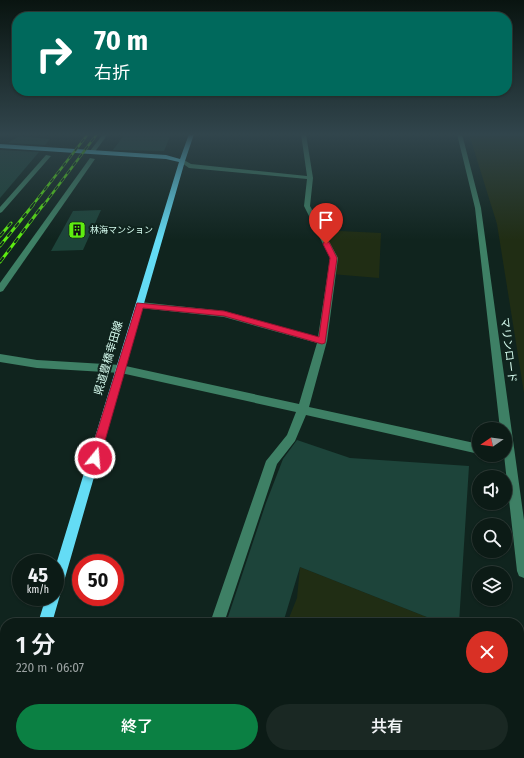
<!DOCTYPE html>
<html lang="ja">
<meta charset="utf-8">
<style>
:root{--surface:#0c1b16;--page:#1a2823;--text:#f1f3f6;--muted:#9aa1a1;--line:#2c3935;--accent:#0b8043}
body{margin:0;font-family:"Fira Sans Condensed","Noto Sans JP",sans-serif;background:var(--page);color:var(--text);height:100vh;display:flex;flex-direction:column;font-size:15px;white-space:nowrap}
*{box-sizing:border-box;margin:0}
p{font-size:13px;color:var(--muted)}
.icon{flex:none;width:22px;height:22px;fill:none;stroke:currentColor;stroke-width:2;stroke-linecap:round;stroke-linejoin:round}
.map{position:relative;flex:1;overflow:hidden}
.panel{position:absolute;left:0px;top:618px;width:524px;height:140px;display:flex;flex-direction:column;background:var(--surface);border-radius:16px 16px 0 0;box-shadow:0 1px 3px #0004,0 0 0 1px var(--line)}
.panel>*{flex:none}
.banner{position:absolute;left:12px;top:12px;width:500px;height:84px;border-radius:16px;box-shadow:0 1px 3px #0004,0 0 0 1px var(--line);background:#00695c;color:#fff;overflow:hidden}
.needle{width:26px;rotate:257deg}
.buttons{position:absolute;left:472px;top:422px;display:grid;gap:8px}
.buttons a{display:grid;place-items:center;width:40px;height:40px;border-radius:50%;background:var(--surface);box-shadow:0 1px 3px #0004,0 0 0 1px var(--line);font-size:20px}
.speed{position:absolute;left:12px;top:554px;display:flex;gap:8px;font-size:20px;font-weight:700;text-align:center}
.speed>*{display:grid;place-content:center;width:52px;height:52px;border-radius:50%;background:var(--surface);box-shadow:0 1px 3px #0004,0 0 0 1px var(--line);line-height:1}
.speed small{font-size:10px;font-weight:400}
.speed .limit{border:6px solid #d22;background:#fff;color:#111}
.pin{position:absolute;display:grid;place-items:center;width:34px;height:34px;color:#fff;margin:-41px -17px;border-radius:50% 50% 50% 0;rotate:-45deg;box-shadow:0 0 4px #0007}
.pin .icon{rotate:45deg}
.me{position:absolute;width:44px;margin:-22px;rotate:17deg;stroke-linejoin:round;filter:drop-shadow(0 0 3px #0008)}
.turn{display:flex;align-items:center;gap:14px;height:84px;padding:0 16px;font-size:18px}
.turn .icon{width:52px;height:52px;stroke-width:2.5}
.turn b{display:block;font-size:28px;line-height:34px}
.round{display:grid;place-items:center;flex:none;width:42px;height:42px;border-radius:21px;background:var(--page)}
.overview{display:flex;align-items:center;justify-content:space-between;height:68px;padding:0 16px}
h1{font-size:24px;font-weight:600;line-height:30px}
.button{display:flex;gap:8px;margin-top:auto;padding:8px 16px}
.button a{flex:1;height:46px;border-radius:24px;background:var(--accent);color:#fff;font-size:16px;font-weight:600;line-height:46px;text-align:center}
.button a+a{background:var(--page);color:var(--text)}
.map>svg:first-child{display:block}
.green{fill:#202d14}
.building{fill:#1d443a}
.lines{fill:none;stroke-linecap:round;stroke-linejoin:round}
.minor{fill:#3e8065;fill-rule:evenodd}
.major{fill:#64dcf5;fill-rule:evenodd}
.rail-far1-casing{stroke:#5eee10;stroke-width:2.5}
.rail-casing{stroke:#5eee10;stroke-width:3}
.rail-far1{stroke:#10241e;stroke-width:1.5;stroke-dasharray:5;stroke-linecap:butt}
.rail{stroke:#10241e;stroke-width:2;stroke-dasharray:6;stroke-linecap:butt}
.route{fill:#e11d48;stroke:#92132f}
.labels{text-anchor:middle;stroke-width:4;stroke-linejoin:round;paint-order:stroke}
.far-poi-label{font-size:9px;fill:#d6fcef;stroke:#10241e;text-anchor:start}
.street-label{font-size:11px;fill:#d6fcef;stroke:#10241e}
</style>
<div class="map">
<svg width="524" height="758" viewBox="0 0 524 758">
<rect width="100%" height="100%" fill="#10241e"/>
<g class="green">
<path d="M469,134H524V393L497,224Z"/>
<path d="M319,230L381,233L379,278L331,274L334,258Z"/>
<path d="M300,567L442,623H287L297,598Z"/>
<path d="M272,753H475L476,758H273Z"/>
</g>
<g class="building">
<path d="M125,134H171L164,151L113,150Z"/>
<path d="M19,136L50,139L45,145L8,143Z"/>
<path d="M0,150L39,152L0,198Z"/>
<path d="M101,210L83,250L51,251L73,211Z"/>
<path d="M297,440L350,458L469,466L459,623H442L300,567L283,623H226L266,503L283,459Z"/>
</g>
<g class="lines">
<g class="minor">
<path d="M103,134H108L94,153H90V151Z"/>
<path d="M301,134H306L313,178L310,206L338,258L327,341L309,407L479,444V454L306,415L295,441L277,464L224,623H210L266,461L287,435L296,412L121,373L37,368L0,362V354L37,360L121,365L299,404L317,343L224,317L140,308L136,305L140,302L224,311L318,337L330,258L304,206L307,179L189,168L179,161L184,160L191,164L307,176Z"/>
<path d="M457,134H462L481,208L524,520V578L519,576L517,571L504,455H505V429H500L475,208Z"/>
<path d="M46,155L51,156L2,212L0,213V207Z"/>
<path d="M90,158L95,159L3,291L0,292V283Z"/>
<path d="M140,753H159L157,758H138Z"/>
</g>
<g class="major">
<path d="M189,134H194L185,161L52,623H38L46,597H55V568L179,162L166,159L0,148V144L166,155L180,159Z"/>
<path d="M5,745V753H16L14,758H0V749Z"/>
</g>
<defs>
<g id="rail-far1">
<path d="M32,206L88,134"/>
<path d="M43,206L97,134"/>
</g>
<g id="rail">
<path d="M0,236L11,223"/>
<path d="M0,246L33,205"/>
<path d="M0,262L43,205"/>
</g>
</defs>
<use href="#rail-far1" class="rail-far1-casing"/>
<use href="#rail" class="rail-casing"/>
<use href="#rail-far1" class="rail-far1"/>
<use href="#rail" class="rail"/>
</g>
<linearGradient id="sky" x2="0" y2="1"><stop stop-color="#091410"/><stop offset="0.56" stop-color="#31454c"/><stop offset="1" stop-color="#31454c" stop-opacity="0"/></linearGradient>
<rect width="524" height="240" fill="url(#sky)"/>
<path class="route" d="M324,242H329L337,258L325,343L322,344L224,316L143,308L100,458L98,461L95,462L91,461L89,458L137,303L224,311L319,337L330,258L323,244Z"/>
<defs>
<symbol id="building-square" viewBox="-11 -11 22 22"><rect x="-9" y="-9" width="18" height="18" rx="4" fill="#5eee10" stroke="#10241e"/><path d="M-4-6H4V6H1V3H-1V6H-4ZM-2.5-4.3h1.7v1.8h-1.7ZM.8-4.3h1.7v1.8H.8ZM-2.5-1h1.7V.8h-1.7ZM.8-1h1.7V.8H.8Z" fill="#111"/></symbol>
</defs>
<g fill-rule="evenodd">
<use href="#building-square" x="67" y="220" width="20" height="20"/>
</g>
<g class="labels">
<g class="far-poi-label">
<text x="90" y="233">林海マンション</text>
</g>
<g class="street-label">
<text transform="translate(509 350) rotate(83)" y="4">マリンロード</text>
<text transform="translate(108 358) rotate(-74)" y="4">県道豊橋幸田線</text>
</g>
</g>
</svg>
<div class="buttons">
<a><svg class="needle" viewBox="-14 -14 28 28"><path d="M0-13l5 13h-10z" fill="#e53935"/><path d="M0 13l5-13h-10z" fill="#9aa1a1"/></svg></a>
<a><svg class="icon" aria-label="sound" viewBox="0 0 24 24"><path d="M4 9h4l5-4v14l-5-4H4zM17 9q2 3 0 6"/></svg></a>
<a><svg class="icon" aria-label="search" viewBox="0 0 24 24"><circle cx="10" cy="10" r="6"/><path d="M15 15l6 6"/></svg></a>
<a><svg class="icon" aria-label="layers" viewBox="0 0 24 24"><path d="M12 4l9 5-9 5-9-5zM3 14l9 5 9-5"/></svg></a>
</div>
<div class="speed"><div>45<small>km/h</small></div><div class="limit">50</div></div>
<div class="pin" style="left:326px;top:244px;background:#d93025"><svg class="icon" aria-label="arrive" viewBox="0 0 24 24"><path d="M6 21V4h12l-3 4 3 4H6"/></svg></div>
<svg class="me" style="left:95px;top:458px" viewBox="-20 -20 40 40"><circle r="17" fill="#e11d48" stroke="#fff" stroke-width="3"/><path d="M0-11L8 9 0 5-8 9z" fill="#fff"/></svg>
<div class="banner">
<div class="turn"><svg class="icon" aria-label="right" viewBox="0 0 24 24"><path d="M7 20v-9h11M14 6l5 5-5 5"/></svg><div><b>70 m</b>右折</div></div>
</div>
<section class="panel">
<div class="overview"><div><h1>1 分</h1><p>220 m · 06:07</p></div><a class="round" style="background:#d93025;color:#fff"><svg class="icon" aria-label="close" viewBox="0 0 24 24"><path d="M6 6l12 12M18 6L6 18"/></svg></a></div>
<div class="button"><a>終了</a><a>共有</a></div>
</section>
</div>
